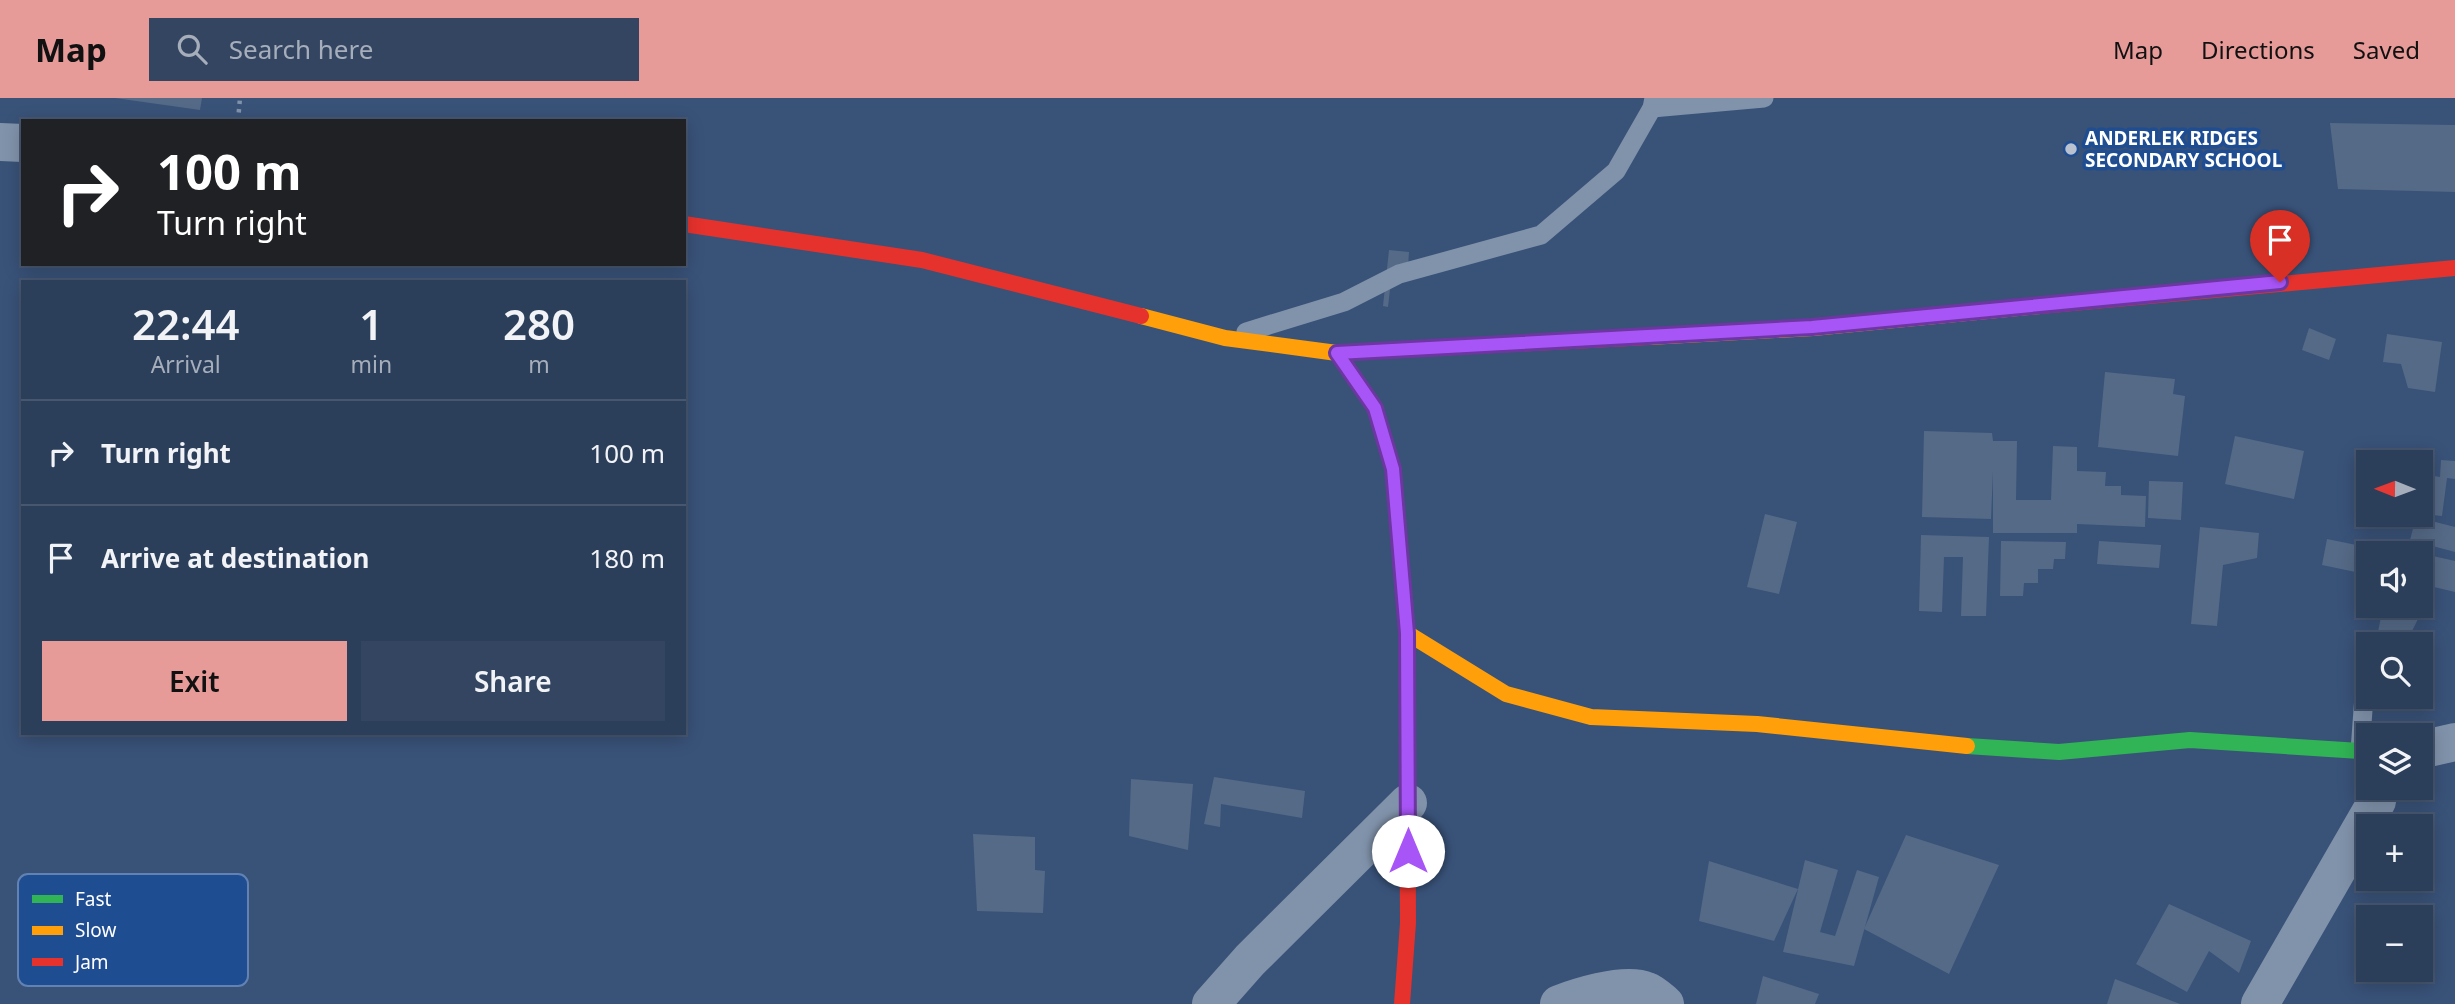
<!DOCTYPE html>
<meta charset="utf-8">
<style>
:root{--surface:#2b3e5a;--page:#334560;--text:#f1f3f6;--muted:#a6aebb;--line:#475770;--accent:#e69b98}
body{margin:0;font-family:"Noto Sans",sans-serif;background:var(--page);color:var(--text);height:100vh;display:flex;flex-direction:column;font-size:26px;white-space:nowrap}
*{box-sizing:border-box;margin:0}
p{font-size:23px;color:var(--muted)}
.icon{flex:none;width:38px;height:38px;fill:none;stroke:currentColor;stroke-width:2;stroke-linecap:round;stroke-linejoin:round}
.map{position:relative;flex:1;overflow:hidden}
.details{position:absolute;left:21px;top:182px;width:665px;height:455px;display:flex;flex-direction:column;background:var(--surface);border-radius:0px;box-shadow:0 4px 18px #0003,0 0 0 2px var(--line)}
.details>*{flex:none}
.top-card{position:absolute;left:21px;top:21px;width:665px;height:147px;border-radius:0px;box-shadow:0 4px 18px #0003,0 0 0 2px var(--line);background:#202124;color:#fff;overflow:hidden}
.needle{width:46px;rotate:271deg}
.controls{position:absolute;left:2356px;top:352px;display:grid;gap:14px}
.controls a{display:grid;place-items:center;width:77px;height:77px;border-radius:0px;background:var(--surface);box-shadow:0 4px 18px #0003,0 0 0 2px var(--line);font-size:35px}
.pin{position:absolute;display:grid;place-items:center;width:60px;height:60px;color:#fff;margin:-72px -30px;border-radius:50% 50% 50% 0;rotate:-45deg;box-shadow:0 0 7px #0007}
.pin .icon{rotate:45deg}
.me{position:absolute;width:77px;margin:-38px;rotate:0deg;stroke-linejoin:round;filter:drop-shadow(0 0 5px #0008)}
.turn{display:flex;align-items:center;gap:24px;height:147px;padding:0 21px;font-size:32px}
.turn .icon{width:91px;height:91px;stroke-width:2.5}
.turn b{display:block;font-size:49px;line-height:60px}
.eta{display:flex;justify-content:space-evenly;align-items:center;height:119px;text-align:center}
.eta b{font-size:42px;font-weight:600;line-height:49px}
.button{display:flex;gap:14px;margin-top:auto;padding:14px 21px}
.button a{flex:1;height:80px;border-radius:0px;background:var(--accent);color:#111;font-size:28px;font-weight:600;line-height:80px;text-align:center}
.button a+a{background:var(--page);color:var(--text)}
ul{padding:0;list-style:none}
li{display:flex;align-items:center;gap:21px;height:105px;padding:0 21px;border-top:2px solid var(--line)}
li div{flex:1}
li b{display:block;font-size:26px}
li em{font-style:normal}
header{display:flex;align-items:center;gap:42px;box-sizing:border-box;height:98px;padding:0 35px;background:var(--accent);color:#111}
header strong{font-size:33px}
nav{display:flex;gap:38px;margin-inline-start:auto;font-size:24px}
.search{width:490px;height:63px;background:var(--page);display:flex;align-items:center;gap:18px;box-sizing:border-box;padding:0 24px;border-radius:0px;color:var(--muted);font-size:26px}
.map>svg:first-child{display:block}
.building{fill:#556a87}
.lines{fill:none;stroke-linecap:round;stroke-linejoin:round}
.path{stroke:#8193ab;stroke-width:4.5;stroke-dasharray:3.5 5;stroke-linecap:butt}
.lane{stroke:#8193ab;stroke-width:19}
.street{stroke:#8193ab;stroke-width:38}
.fast{stroke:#30b455;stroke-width:16}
.slow{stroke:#ff9f0a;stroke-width:16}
.jam{stroke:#e5322d;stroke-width:16}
.route-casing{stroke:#6d37a1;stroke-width:18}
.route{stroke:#a855f7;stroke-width:12}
.poi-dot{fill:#bac2d0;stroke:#1f4d92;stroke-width:2.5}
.labels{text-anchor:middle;stroke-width:7;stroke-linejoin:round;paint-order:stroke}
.poi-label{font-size:19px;font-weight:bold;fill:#fff;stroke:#1f4d92;text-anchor:start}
.key{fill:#1f4d92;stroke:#6282b3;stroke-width:2}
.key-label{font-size:19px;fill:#fff}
</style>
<header>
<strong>Map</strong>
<div class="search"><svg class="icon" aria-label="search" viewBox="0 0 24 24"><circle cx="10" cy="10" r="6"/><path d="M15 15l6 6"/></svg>Search here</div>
<nav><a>Map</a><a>Directions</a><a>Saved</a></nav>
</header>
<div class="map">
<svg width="2455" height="906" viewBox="0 0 2455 906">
<rect width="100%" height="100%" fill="#395278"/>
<g class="building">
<path d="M115,0H202L200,12Z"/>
<path d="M2330,25L2455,27V94L2338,91Z"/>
<path d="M1389,152L1409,154L1408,168L1392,173L1388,209L1383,208Z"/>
<path d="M2309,230L2336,241L2329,262L2302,252Z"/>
<path d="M2387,236L2442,244L2435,294L2408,290L2401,266L2383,264Z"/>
<path d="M2105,274L2175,281L2173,296L2185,298L2178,358L2098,349Z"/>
<path d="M1924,333L1992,335L1993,343H2017L2016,402H2051L2053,348L2077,349V373L2106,374L2105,388H2121V397L2146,398L2145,429L2077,426V435H1993V373L1991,421L1922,419Z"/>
<path d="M2235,338L2304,353L2294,401L2225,386Z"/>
<path d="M2441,362L2455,363V381L2447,380L2442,418L2423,416L2428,377L2440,379Z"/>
<path d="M2149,383L2183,384L2181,422L2148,420Z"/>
<path d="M1765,416L1797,424L1779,496L1747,489Z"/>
<path d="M2416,419L2455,429V454L2410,442Z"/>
<path d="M2200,429L2259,435L2257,460L2223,467L2217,528L2191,526Z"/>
<path d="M1921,437L1989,439L1986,518H1961L1963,459H1944L1942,514L1919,513Z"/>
<path d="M2327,441L2391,454L2368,455V508H2420V455L2455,463V494L2434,489L2408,541L2378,534L2382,514L2358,508L2365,476L2322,467Z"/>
<path d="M2001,443L2066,444L2065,461H2054L2053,471H2038V485H2024L2023,498H2000Z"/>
<path d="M2099,443L2161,447L2159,470L2097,466Z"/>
<path d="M1214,679L1305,693L1302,720L1221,706L1220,729L1204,726Z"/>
<path d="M1131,681L1193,686L1188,752L1129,738Z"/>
<path d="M973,736L1035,739V772L1045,773L1043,815L977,813Z"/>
<path d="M1906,737L1999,767L1949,876L1864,831Z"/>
<path d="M1805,762L1838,772L1820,834L1835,838L1857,772L1879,779L1854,868L1783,854Z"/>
<path d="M1709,763L1798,791L1774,843L1699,823Z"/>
<path d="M2169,806L2251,843L2239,875L2209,853L2187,894L2136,866Z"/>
<path d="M1763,878L1819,896L1815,906H1756Z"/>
<path d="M2115,881L2180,906H2107Z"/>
</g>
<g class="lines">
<path class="path" d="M238,23L240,0"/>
<g class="lane">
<path d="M1652,10L1764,0"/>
<path d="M1246,234L1344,204L1399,176L1541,137L1616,73L1652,10L1654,0"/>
<path d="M2360,653L2367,557"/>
</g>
<g class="street">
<path d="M0,44L23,45"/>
<path d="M2420,652L2455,644"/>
<path d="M1211,906L1250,862L1408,705"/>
<path d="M1559,906C1581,898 1625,884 1647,893C1653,895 1660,902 1665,906"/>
<path d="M2260,906L2377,703L2378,690"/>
</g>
<path class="fast" d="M1967,648L2059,654L2190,642L2360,653L2368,657"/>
<g class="slow">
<path d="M1141,218L1225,240L1337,255L1375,310L1393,371L1407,535V576"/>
<path d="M1649,239L1813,230L2040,208"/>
<path d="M1407,535L1506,596L1591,619L1757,626L1967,648"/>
</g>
<g class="jam">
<path d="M684,126L922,162L1141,218"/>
<path d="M2040,208L2455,170"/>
<path d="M1337,255L1649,239"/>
<path d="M1402,906L1408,825L1407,576"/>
</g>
</g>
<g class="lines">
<defs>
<path id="route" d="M1408,753L1407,535L1393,371L1375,310L1337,255L1812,229L2280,184"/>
</defs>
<use href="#route" class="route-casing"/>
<use href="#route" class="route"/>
</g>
<circle class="poi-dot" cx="2071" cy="51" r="7"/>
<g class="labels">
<g class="poi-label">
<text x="2085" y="47">ANDERLEK RIDGES<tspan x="2085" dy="22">SECONDARY SCHOOL</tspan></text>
</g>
</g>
<rect x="18" y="776" width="230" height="112" rx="10" class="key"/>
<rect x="32" y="797" width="31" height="8" fill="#30b455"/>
<rect x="32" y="828" width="31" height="9" fill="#ff9f0a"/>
<rect x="32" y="860" width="31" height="8" fill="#e5322d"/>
<g class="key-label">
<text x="75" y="808">Fast</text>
<text x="75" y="839">Slow</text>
<text x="75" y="871">Jam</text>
</g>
</svg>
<div class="controls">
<a><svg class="needle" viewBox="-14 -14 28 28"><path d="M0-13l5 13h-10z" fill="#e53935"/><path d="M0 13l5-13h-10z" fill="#a6aebb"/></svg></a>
<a><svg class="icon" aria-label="sound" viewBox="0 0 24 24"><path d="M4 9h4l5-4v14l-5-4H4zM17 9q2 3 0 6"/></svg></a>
<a><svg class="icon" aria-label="search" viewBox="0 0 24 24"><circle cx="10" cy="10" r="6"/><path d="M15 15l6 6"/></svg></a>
<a><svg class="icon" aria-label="layers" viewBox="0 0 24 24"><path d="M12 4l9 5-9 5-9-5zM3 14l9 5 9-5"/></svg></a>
<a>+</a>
<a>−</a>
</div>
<div class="pin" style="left:2280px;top:184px;background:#d93025"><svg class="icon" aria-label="arrive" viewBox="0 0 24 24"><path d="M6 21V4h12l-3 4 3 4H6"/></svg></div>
<svg class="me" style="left:1408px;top:753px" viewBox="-20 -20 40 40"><circle r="19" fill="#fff"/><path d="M0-13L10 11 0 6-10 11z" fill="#a855f7"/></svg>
<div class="top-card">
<div class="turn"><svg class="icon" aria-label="right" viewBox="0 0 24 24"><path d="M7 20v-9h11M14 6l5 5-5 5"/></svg><div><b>100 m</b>Turn right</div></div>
</div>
<section class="details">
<div class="eta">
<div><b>22:44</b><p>Arrival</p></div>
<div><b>1</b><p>min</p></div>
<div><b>280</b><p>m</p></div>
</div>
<ul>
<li><svg class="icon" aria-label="right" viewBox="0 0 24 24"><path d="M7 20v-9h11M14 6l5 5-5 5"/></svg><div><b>Turn right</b></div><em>100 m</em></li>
<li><svg class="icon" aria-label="arrive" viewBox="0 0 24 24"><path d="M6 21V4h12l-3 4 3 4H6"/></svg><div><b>Arrive at destination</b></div><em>180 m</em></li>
</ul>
<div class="button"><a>Exit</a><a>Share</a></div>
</section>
</div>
